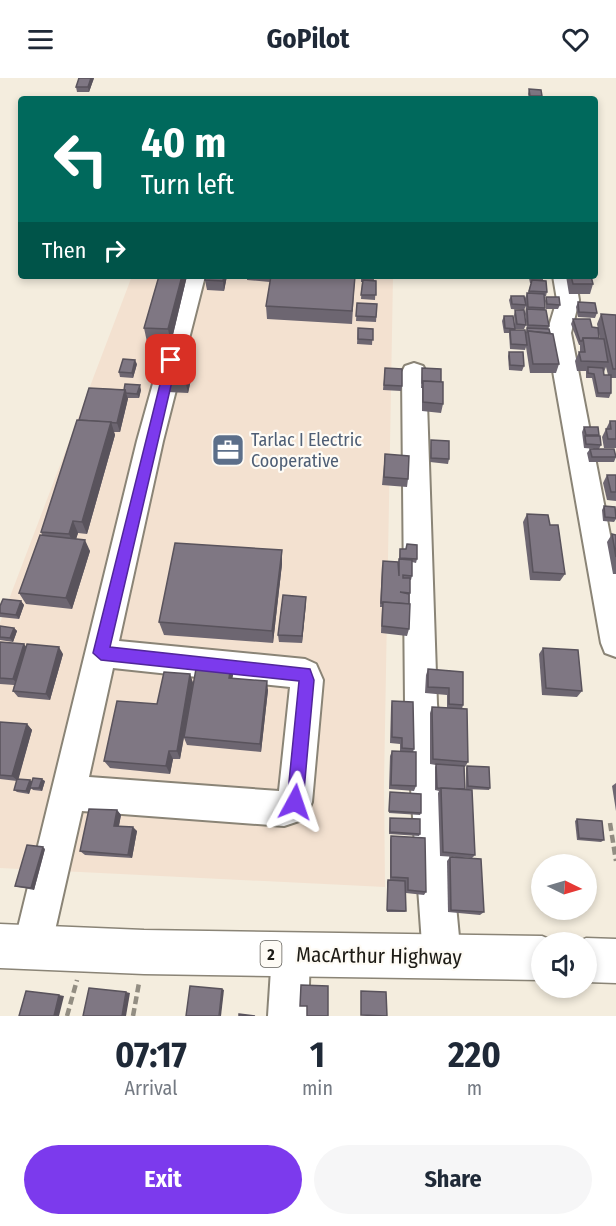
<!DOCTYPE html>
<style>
:root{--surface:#fff;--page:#f6f6f7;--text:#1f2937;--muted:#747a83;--accent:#7c3aed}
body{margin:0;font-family:"Fira Sans Condensed",sans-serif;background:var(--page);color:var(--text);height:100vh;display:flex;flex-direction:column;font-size:22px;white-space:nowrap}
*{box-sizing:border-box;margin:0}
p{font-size:20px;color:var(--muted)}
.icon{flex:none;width:33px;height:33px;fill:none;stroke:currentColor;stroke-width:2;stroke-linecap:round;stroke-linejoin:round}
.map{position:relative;height:938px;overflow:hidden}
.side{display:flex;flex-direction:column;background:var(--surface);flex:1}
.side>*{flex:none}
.top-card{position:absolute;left:18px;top:18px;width:580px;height:183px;border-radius:6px;box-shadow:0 3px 9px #0003;background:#00695c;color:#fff;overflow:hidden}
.needle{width:39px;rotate:95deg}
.fabs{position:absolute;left:531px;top:776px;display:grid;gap:12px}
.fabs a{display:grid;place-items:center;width:66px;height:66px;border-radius:50%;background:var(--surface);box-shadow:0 3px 9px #0003;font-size:30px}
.pin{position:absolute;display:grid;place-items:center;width:51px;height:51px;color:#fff;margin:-26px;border-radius:12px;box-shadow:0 3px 9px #0006}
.me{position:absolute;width:66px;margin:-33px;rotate:5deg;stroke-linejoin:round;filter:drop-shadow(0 0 4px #0008)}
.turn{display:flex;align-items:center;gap:21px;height:126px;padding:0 24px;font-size:27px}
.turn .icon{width:78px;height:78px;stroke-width:2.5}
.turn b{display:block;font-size:42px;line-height:51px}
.then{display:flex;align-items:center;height:57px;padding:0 24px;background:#0003;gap:12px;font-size:22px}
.eta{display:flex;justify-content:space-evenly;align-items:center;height:102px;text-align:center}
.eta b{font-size:36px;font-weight:700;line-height:42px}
.button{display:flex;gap:12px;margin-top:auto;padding:12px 24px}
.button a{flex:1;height:69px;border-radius:36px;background:var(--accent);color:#fff;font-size:24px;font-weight:700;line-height:69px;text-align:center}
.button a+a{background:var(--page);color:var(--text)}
header{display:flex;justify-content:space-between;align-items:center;height:78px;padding:0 24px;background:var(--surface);font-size:27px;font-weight:700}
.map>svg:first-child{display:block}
.commercial{fill:#f3e1d0}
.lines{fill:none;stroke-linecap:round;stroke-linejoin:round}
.minor-casing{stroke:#8a8476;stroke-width:4}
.highway-casing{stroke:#8a8476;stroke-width:3}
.path{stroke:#928d82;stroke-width:4.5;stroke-dasharray:8 4;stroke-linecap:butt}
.minor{fill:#fff;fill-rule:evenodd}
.highway{fill:#fff;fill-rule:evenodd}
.wall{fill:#6d6671;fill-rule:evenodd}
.shaded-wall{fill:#59535c}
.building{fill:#7f7783;stroke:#59535c;stroke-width:1.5}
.route{fill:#7c3aed;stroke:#51269a;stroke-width:1.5}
.labels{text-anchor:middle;stroke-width:4.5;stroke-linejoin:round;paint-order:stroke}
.shield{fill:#fefbf5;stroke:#605e58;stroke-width:1.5}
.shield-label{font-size:16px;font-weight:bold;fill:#1d1b15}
.service-label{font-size:18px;fill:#4e5e75;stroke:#fefbf5;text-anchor:start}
.near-street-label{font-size:21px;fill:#1d1b15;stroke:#fefbf5}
</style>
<header><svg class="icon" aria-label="menu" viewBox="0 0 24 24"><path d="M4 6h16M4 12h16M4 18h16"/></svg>GoPilot<svg class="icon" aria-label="heart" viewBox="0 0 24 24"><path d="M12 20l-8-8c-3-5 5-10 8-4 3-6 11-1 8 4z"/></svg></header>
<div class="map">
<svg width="616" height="938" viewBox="0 0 616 938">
<rect width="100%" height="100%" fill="#f4edde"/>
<path class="commercial" d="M132,198H393L384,706L385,809L0,790V545Z"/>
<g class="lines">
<defs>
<g id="minor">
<path d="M183,198H205L163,363L119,563L305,581L316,586L323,602L312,724L305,741L284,748L82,733L51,870L45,883L32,889L19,883L13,870L137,363ZM113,590L290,609L279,713L89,699Z"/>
<path d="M553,198H575L579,222L571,255L616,488V579L605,575L601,565L554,299L547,255L557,222Z"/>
<path d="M414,285L423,288L426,294L437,626L461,880L455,893L442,899L429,893L423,880L405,626L402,294L405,288Z"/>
<path d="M291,857L304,863L310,876L308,938H268L272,876L278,863Z"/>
</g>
<g id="highway">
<path d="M0,846L144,852L542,858L556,864H542V902L144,896L0,890Z"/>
<path d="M586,860L616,861V905L586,904V864H577Z"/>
</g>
</defs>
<use href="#minor" class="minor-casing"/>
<use href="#highway" class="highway-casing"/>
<g class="path">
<path d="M610,745L616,783"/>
<path d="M67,938L77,902"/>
<path d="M133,938L139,905"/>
</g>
<use href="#minor" class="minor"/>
<use href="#highway" class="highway"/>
</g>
<g class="wall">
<path d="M94,0L89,14H77L76,9Z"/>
<path d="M529,11L542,18L541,21H544H529L528,16Z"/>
<path d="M159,198H187L171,265L147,264L144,250Z"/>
<path d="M227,198L224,213L207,212L205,202Z"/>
<path d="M247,198H355L352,246L267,241L266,228L270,204L247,202Z"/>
<path d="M361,198H374V202L376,203L375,222L361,221L362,204H361Z"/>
<path d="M519,198H543V203L547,214L546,218H544L545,232L549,248L548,251L559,286L556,295H530L526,269L525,272L510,271L509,255H504L502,243L504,238L515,251V252L526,255L527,251L525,236L526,228L524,232L511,231L509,222L511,218L525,220L527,215H528L531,205H530L529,200H520Z"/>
<path d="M566,198H591L593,206L590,216H569Z"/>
<path d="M546,219L560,227L558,231H546L545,223Z"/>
<path d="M578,224L597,235L595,240L578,239L576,229Z"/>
<path d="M357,225L377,226L376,244L356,243Z"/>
<path d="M515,232L526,247L524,251H515L514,237Z"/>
<path d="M601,236L616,237V300H611V315L609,320L596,319L592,300H586V293H577L575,283L579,274H580V267H579L571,246L573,241L592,249L599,260L600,261L597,246ZM606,289L608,297H604V294Z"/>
<path d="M358,250L373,251L372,267L357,266Z"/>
<path d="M509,274L524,288L522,293L509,292L508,278Z"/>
<path d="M137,286L133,300L120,299L119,294Z"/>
<path d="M194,288L188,315L168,314L166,304Z"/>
<path d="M385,290L402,308L401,313L383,312Z"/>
<path d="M422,290L441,304L443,326L441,335L422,333V310H421Z"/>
<path d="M89,310L141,312L139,320H128L120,354H114L115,357L87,456L78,455L76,461L90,473L72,531L26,526L19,515L42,457L41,454L79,342Z"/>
<path d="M610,343H616V370H604L602,359Z"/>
<path d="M584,349L599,357V358L601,367L599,371L616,379L614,384H589L587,375L590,371H597L584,370L582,354Z"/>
<path d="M431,362L449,381L448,386L430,384Z"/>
<path d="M385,376L408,401L407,409L382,407Z"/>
<path d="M607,397H616V423L607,422L603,405Z"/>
<path d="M604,428L616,438V441L614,444L603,443L602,432Z"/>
<path d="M527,436L550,447L565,496L560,503L530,502L523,444Z"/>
<path d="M612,456L616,457V496H613L607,464Z"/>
<path d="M407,466L417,481L416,485L412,484V498L411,502H410L409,551L407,558L381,555L382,529H380L382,487L398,491L400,471H406Z"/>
<path d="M282,472V486L273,565L164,557L159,544Z"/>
<path d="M306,519L302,565L279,564L278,557Z"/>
<path d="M21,523L24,527L19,541L0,539V528Z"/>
<path d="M0,548L14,550L17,553L13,564L0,562Z"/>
<path d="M0,564L24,566L26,569L63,576L50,622L18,619L13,613L14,607L0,606Z"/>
<path d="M543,570L582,613L577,619L542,617L539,576Z"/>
<path d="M231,588L233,597L232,600L268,612L261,674L187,667L184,660L180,681H173L170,696L110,690L104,683L157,626L190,596L193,605Z"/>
<path d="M428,591L463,594V627L462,631L468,684L465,689H464L465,711L475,777L472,780L440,778L438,715L439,713L435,712V689L436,687L430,686V635L432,629L447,630V617L425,615L426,597Z"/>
<path d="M392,623L414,671L413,674L416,708L414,713L389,711L390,678L392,673H400V666L390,665L391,629Z"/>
<path d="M0,644L27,646L32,652L18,701L32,704L45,703L42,713L33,712L31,710L29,716L17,714L14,712L17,703L0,701Z"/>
<path d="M467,688L490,710L489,712L466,711V690Z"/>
<path d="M616,705V733L612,708Z"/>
<path d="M390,714L421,735L420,737L389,735Z"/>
<path d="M117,732L121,737L119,748L137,753L132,780L85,777L80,773Z"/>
<path d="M390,740L420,756L419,758L389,756Z"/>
<path d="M577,741L604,762L601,764L577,762L575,743Z"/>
<path d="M391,758L426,814L424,817L406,815V833L405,834H387V804L388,802H390V762Z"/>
<path d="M45,771L34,812L18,809L15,808Z"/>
<path d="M450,779L484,834L480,837L448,834L447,783Z"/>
</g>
<g class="shaded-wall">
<path d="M91,0H94L89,14L88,9Z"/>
<path d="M182,198H187L171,265L168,251Z"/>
<path d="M224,198H227L224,213L223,203Z"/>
<path d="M192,279L194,288L188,315L186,306Z"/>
<path d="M135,282L137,286L133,300L132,295Z"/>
<path d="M140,307L141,312L139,320L137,316Z"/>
<path d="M125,312L128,321L120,354L117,345Z"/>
<path d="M111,344L115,357L87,456L82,444Z"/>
<path d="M73,443L78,455L74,468L69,456Z"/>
<path d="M85,462L90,473L72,531L66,520Z"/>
<path d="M282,472V486L273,565L272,553Z"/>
<path d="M306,519V526L302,565V558Z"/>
<path d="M21,523L24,527L19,541L16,537Z"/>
<path d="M14,550L17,553L13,564L10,560Z"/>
<path d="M24,566L29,573L18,607L13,601Z"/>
<path d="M59,569L63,576L50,622L46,616Z"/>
<path d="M231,588L233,597L231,609L229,600Z"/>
<path d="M190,596L193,605L180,681L177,673Z"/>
<path d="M267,603L268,612L261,674L260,666Z"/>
<path d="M27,646L32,652L18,703L12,698Z"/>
<path d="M169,673L173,681L170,696L166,688Z"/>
<path d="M42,701L45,703L42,713L39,710Z"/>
<path d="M30,702L33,704L29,716L26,713Z"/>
<path d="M117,732L121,737L118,752L114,748Z"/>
<path d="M133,749L137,753L132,780L128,777Z"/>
<path d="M43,769L45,771L34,812L31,810Z"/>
<path d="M222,911L224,912L221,938H219Z"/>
<path d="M126,914L130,915L126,938H122Z"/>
<path d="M59,917L64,918L59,938H54Z"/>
</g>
<g class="building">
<path d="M79,0H91L88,9H76Z"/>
<path d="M529,11L541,12L542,18H530Z"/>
<path d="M159,198H182L168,251L144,250Z"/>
<path d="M206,198H224L223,203L205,202Z"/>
<path d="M271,198H355L352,233L266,228Z"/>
<rect x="361" y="198" width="13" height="1"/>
<path d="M531,198H543L544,200H531Z"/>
<path d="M571,198H591L593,206H573Z"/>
<path d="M363,202L376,203V217H361Z"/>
<path d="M532,202L546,203L547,214L529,213Z"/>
<path d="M527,215L544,216L545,230L528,229Z"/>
<path d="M511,218H524L526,227L512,226Z"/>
<path d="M546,219H559L560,227L547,226Z"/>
<path d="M578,224L595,225L597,235L579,234Z"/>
<path d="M357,225L377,226L376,239L356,238Z"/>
<path d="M527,231L546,232L549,248L528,247Z"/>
<path d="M515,232H524L526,247L517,246Z"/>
<path d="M601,236L616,237V291H613Z"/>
<path d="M504,238H513L515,251L505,250Z"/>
<path d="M573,241H590L592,249L598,250L599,260H583L582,263H580Z"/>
<path d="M358,250L373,251V262L358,261Z"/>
<path d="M527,250L549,251L550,255L528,253L527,254Z"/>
<path d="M510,252H525L527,267L511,266Z"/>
<path d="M528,253L553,256L559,286H533Z"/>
<path d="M583,260L604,261L608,284L581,283L579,274H585Z"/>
<path d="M509,274H523L524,288L510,287Z"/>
<path d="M173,278L192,279L186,306L166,304Z"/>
<path d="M123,281L135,282L132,295L119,294Z"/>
<path d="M588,289L603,290L604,297H611V315H598L594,296L588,295Z"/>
<path d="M385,290L402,291V308L384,307Z"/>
<path d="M422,290L441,291V304L423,303V305H422Z"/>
<path d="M423,303L443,304V326L423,324Z"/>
<path d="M125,306L140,307L137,316L126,315L125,312H124Z"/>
<path d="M89,310L125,312L117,345L79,342Z"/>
<path d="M77,342L111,344L82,444L73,443L69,456L41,454Z"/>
<path d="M610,343H616V361H608L606,351H611Z"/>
<path d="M584,349H598L599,357H586Z"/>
<path d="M585,358H600L601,367L586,366Z"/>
<path d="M431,362L449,363V381L431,380Z"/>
<path d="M590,371H614L616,379H592Z"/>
<path d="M385,376L409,378L408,401L384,399Z"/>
<path d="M607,397H616V414H611Z"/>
<path d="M604,428L615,429L616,440L605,439Z"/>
<path d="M527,436L548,437L550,447H558L565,496L533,494Z"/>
<path d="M612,456L616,457V479Z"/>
<path d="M40,457L85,462L66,520L19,515Z"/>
<path d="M175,465L282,472L272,553L159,544Z"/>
<path d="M407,466L417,467V481L400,480V471H406Z"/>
<path d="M399,481L412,482V498L403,497V500H410V515L400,514L409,516V526L383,524V525H381L383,483L398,484L399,498Z"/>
<path d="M283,517L306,519L302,558L278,557Z"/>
<path d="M3,521L21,523L16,537L0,535V528Z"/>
<path d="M383,524L410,526L409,551L382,548Z"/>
<path d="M0,548L14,550L10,560L0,559Z"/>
<path d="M0,564L24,566L13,601L0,600Z"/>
<path d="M27,566L59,569L46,616L13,613Z"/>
<path d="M543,570L578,572L582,613L546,610Z"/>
<path d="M197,585L231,588L229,600L267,603L260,666L184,659Z"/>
<path d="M428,591L463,594V627L449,626V610L428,609Z"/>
<path d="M164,594L190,596L177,673H169L166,688L104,683L117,623L157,626Z"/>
<path d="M392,623L413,624L414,671L402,670V660L392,659Z"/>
<path d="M432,629L467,631L468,684L433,681Z"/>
<path d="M0,644L27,646L12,698L0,697Z"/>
<path d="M392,673L416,674V708L391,707Z"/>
<path d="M436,686L464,688L465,711L437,710Z"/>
<path d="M467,688L489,689L490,710L468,708Z"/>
<path d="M33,700L42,701L39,710H30Z"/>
<path d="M17,701L30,702L26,713L14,712Z"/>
<path d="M441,710L472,712L475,777L443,774Z"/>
<path d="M390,714L421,716V735L389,733Z"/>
<path d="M89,731L117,732L114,748L133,749L128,777L80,773Z"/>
<path d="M390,740L420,741V756L390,754Z"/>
<path d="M577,741L602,743L604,762L579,760Z"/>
<path d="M391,758L425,760L426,814L408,812V800L391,799Z"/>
<path d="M27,767L43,769L31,810L15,808Z"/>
<path d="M450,779L481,781L484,834L451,832Z"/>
<path d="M388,802L405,803L406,833L387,832Z"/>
<path d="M301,907L328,908V938H307V928H300Z"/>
<path d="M190,908L222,911L219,938H186Z"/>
<path d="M89,910L126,914L122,938H83Z"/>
<path d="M26,913L59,917L54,938H19Z"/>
<path d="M361,913L386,914L387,938L361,937Z"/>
<path d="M239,936L255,938H239Z"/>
</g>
<path class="route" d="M171,277L177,282L110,569L310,591L314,602L303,724L301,730L295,732L289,730L287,724L299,603L101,582L93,575L166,282Z"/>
<defs>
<symbol id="office-square" viewBox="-11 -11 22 22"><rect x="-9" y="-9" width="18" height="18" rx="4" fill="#5c6f8a" stroke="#fefbf5"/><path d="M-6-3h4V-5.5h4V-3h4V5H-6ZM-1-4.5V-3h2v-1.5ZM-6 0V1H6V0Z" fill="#fff"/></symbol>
</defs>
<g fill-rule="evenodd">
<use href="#office-square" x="209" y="353" width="38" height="38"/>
</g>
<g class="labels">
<rect class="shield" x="260.5" y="863" width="21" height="26" rx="4.5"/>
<g class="shield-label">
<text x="271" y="882">2</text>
</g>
<g class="service-label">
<text x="251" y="368">Tarlac I Electric<tspan x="251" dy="21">Cooperative</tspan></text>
</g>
<g class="near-street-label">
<text transform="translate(379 878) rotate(1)" y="7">MacArthur Highway</text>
</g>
</g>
</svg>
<div class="fabs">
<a><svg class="needle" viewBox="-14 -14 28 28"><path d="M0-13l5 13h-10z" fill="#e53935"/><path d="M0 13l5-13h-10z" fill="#747a83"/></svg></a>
<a><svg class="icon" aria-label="sound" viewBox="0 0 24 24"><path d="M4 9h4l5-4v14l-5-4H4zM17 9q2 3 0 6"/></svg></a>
</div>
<div class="pin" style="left:171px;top:282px;background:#d93025"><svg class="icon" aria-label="arrive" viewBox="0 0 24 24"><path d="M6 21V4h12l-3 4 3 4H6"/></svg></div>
<svg class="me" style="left:295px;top:724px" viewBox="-20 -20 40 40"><path d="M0-17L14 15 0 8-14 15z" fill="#7c3aed" stroke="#fff" stroke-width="4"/></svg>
<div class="top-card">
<div class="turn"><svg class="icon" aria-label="left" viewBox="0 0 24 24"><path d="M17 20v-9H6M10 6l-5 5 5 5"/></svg><div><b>40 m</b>Turn left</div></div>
<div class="then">Then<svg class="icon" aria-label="right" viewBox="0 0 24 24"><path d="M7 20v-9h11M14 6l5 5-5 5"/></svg></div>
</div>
</div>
<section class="side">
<div class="eta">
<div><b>07:17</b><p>Arrival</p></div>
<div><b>1</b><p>min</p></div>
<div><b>220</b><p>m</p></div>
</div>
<div class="button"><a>Exit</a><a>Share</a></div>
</section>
